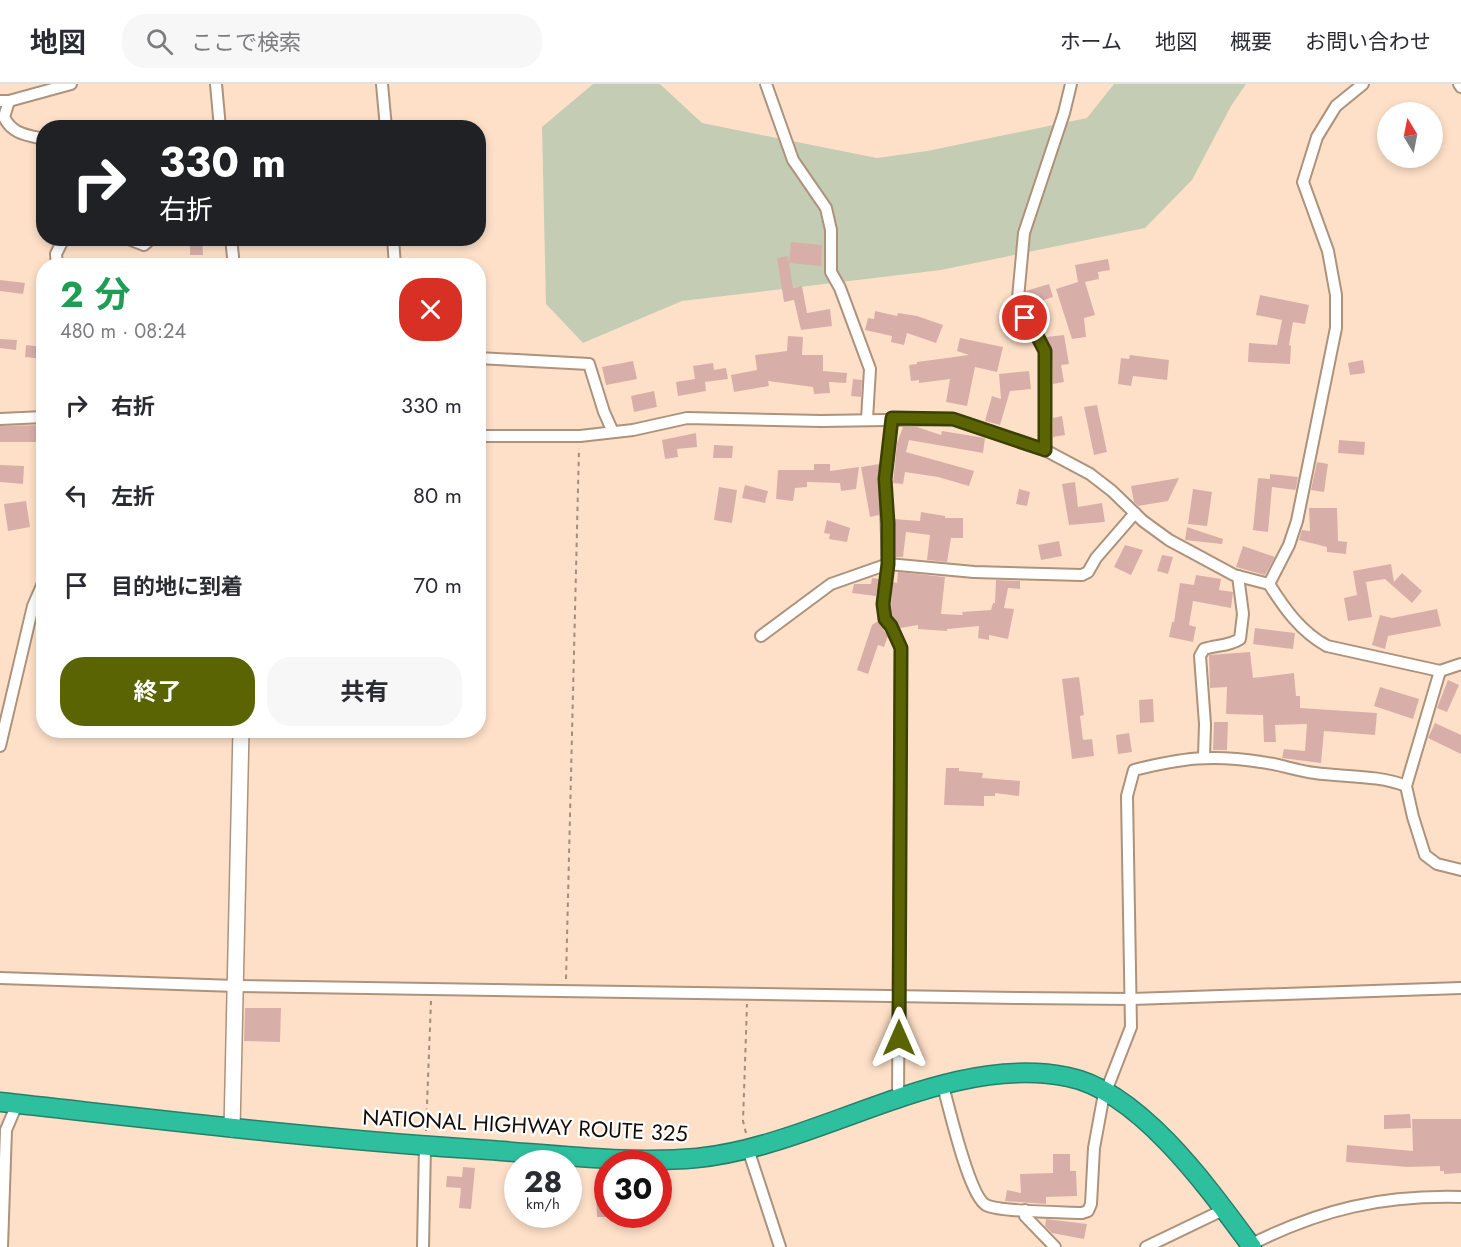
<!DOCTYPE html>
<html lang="ja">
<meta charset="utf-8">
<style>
:root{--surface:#fff;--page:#f7f7f7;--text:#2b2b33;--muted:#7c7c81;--line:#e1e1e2;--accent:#5b6403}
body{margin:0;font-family:Jost,"Noto Sans JP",sans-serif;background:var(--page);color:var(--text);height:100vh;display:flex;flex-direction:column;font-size:22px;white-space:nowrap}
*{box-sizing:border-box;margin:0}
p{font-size:20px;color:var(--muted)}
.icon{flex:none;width:33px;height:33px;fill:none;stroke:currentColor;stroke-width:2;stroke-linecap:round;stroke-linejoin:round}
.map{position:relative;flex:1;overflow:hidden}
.panel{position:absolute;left:36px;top:174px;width:450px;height:480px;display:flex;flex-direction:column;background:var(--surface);border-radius:24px;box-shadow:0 3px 9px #0003}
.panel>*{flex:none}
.top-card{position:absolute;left:36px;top:36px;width:450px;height:126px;border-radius:24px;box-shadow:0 3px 9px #0003;background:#202124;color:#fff;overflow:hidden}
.needle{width:39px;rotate:350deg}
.controls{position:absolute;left:1377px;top:18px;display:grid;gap:12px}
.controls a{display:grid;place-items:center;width:66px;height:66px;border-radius:50%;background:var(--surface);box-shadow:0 3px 9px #0003;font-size:30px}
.speed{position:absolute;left:504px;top:1066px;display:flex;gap:12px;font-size:30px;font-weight:700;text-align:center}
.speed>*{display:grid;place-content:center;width:78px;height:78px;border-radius:50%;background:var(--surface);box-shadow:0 3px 9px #0003;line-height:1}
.speed small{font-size:15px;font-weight:400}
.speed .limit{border:9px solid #d22;background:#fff;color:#111}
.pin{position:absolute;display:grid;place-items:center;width:51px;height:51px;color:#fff;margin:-26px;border:3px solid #fff;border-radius:50%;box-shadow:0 2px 6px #0007}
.me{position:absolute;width:66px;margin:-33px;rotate:0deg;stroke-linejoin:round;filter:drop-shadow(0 0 4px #0008)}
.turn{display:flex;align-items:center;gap:21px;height:126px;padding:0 24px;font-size:27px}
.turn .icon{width:78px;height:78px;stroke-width:2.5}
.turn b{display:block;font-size:42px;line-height:51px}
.round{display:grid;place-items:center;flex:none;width:63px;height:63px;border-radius:24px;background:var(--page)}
.summary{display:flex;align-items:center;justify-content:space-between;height:102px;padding:0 24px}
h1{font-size:36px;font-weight:700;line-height:45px;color:#1e9e55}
.cta{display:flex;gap:12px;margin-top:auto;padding:12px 24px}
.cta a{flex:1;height:69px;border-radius:24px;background:var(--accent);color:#fff;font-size:24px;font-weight:700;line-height:69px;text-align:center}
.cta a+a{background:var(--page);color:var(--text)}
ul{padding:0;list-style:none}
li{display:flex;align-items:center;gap:18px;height:90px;padding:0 24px}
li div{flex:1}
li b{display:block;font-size:22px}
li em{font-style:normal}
header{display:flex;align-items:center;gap:36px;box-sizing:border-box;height:84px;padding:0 30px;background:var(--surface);border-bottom:2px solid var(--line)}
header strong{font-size:28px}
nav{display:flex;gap:33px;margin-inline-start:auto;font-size:21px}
.search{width:420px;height:54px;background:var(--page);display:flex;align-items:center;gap:15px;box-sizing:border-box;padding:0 21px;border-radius:24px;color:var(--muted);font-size:22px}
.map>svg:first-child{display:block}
.green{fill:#c4cdb3}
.building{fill:#d8afa8}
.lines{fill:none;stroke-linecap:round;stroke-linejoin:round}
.street-casing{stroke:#ad927c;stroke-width:14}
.secondary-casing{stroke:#ad927c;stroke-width:18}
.highway-casing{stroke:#268069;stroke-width:21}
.path{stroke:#a38d7c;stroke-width:2;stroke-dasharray:4.5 4.5;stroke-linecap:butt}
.street{stroke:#fff;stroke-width:10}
.secondary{stroke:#fff;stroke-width:15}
.highway{stroke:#2ebf9f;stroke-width:18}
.route-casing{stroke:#3b4102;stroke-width:15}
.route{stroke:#5b6403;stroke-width:10}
.labels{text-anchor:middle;stroke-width:4.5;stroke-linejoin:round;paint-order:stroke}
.street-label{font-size:22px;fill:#160c05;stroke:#fff}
</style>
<header>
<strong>地図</strong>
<div class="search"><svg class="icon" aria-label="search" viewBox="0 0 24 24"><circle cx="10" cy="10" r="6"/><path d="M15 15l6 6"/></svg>ここで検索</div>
<nav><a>ホーム</a><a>地図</a><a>概要</a><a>お問い合わせ</a></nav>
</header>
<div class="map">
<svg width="1461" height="1163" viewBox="0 0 1461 1163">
<rect width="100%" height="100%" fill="#fee0c8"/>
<path class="green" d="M593,0H660L702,39L877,74L927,67L1087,34L1114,0H1246L1231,22L1192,96L1145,144L941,186L682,217L583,259L546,220L542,43Z"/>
<g class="building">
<path d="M190,154H202L203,171H190Z"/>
<path d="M791,158L822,161L821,182L789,179Z"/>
<path d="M788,172L793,204L802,202L807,229L830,225L832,242L801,246L794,216L784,218L777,174Z"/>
<path d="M1108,175L1110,186L1098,188L1099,195L1085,198L1095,231L1084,234L1086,253L1072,255L1056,205L1078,198L1075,181Z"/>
<path d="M0,196L25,199L23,210L0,207Z"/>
<path d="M1049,200L1053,213L1026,222V207Z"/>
<path d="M1260,211L1309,221L1305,240L1293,238L1289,261L1291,262L1290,280L1248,278L1249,259L1277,261L1282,236L1256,231Z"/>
<path d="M875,227L897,232L898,229L917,232L943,241L936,259L907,249L904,261L891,258L892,252L865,246L868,234L874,235Z"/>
<path d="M1064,251L1069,280L1061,281L1064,298L1053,300L1052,266L1046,253Z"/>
<path d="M788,252L803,253L802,271H823V287L847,289L846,299L829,298L830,309L814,310L813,303L768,297L769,302L734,308L731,291L757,286L755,271L787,267Z"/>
<path d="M960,254L1003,263L997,288L975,283L967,322L946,318L950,295L919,299V296L911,297L909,281L917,280V278L969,271L957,267Z"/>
<path d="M0,255L17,256L16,266L0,264Z"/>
<path d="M26,261L44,263V275L25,273Z"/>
<path d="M1130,271L1169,276L1167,296L1133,292L1131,302L1118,300L1121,274L1129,275Z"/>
<path d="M1363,276L1365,289L1350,291L1348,279Z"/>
<path d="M633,277L637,295L606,301L602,283Z"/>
<path d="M713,279L714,286L726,284L728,295L705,298L706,307L678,312L676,298L695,295L693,282Z"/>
<path d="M1029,287L1031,305L1010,307L1000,341L985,337L992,312L1001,315L999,290Z"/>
<path d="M853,295L862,296L861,313L851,312Z"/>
<path d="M654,307L657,323L634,328L631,312Z"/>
<path d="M1097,321L1107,368L1094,371L1084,323Z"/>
<path d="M1062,332L1065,351L1053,353V334Z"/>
<path d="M44,341V358H0V342Z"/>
<path d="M903,343H917L941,351L942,347L985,354L983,369L909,356L906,368L974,387L969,402L938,393L905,388L903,400L893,399L897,359Z"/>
<path d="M696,349L697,363L677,365L678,373L665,375L662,356Z"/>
<path d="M1339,356L1365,358L1364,371L1338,369Z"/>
<path d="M714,361L733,362L732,374H713Z"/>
<path d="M1317,378L1328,380L1324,408L1311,406Z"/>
<path d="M814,380H830V387L859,383L856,405L841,407L840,399L807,398V403L795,404L793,417L776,415L778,386H814Z"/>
<path d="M879,380V431L870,433L861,383Z"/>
<path d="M0,381L24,382L23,400L0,398Z"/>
<path d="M1270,390L1298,393L1296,404L1295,406L1272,403L1268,448L1253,446L1258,394L1270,395Z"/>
<path d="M1179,394L1168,417L1138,422L1134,418L1131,402Z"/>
<path d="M1075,398L1078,423L1102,419L1105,438L1069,441L1062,400Z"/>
<path d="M745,401L768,407L765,419L742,414Z"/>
<path d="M719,403L737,406L732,439L714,436Z"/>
<path d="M1019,405L1030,408L1027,422L1016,420Z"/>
<path d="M1193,405L1212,408L1207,442L1188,440Z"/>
<path d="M26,417L30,443L8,447L4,420Z"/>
<path d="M1309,424H1337L1338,457L1347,458L1346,470L1327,468V463L1299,456L1302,446L1310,447Z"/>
<path d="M921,428L945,432V434H963V454H951L947,478L927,476L930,451L906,448L903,473H895L894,435L920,437Z"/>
<path d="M827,436L850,444L847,458L829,455L830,450L824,449Z"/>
<path d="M1187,443L1223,455L1222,460L1185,456Z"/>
<path d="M1059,457L1062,472L1041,476L1038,461Z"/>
<path d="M1125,461L1143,466L1131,491L1114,483Z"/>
<path d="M1243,462L1275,473L1265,491L1236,483Z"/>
<path d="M1162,471L1173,473L1168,490L1157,487Z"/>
<path d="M1391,480L1394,498L1402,489L1422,507L1412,519L1385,495L1366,498L1372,533L1348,537L1344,514L1357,511L1353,487Z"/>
<path d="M898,488L945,493L941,530L963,531L962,528L991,526L993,519H995L996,496L1020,497V505L1008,504L1004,524L1014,525L1008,555L989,551V556L978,554L979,542L947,545V547L918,545V541L900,544L892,532L891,520L893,498L897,499Z"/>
<path d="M1196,491L1221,495L1219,506L1233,508L1231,524L1193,517L1189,541L1196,543L1193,558L1169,553L1172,538H1174L1180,499L1194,501Z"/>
<path d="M872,494L879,495L876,512L852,509L854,500H871Z"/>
<path d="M1437,525L1441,542L1388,552L1385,565L1372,561L1380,531L1392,534Z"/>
<path d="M878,537L888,552L884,563L878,561L868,590L857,586L872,541Z"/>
<path d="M1255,544L1295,549L1293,565L1253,560Z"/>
<path d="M1250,568L1253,594L1294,589L1296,612H1300V624L1377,629L1375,651L1324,647L1321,679L1282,674L1284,665L1305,667L1307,640L1275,641L1276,658H1264L1263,631L1226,630L1227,603L1210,604L1209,571Z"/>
<path d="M1079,593L1084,631L1080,632L1083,656L1092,655L1094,672L1072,675L1062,595Z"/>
<path d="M1448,596L1459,601L1447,628L1437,624Z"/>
<path d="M1380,603L1419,615L1413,635L1374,622Z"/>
<path d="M1153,615L1154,638L1140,639L1139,616Z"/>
<path d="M1214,638H1228L1227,666H1213Z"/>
<path d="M1435,639L1461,651V670L1428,654Z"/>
<path d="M1129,649L1132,668L1118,670L1116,651Z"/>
<path d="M946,684H959V687L983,689L982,694L1020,697L1019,712L995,709V712H984V722L944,721Z"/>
<path d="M245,924H281L280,958L244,957Z"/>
<path d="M1410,1030L1411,1044L1384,1045V1031Z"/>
<path d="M1412,1035H1461V1089L1444,1090V1087H1440V1082L1408,1083L1346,1078L1347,1061L1413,1067Z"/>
<path d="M1053,1070H1070V1087H1076L1077,1112L1046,1113V1120L1005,1117L1007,1106L1021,1109L1020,1090L1053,1089Z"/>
<path d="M463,1083L475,1084L471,1125L459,1124L461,1104L446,1103L447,1092L462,1093Z"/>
<path d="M596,1098H608V1133H597Z"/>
<path d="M1046,1135L1087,1140L1084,1155L1052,1149L1045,1142Z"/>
</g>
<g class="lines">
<defs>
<g id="street">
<path d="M216,0L220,44"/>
<path d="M382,0L386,44"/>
<path d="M766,0L793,76L826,124L831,146V188L840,204L870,285L867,335"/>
<path d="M1459,0L1461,3"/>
<path d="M0,17H9L71,0"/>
<path d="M9,17L4,33C12,50 26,51 44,55"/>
<path d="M126,154L144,161L152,154"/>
<path d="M231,154L234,182"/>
<path d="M393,154L395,182"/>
<path d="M57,182L56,170L64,154"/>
<path d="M478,274L589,280L604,328L613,348"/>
<path d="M0,335L44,333"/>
<path d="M892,335L885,395L888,480L883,520L885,535L891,542L901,564L898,1016"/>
<path d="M478,352H580L633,346L687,334L821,337L953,335L1045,366L1090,390L1112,407L1143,437L1169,456L1234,491L1269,500C1284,524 1301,548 1327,562L1440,587L1461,580"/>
<path d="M1045,366V267L1033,244L1017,225L1024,149L1064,29L1071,0"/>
<path d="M1269,500L1289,461L1297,437L1336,244V211L1328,167L1303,98L1317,53L1336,22L1363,0"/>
<path d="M761,552L831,500L888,480L974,488L1082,491L1088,488L1096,474L1135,429"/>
<path d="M1440,587L1406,702L1413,733L1425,771L1437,780L1461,786"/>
<path d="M0,662L33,522L44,497"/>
<path d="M1204,673L1205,640L1200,572L1204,565C1217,561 1229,562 1240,555L1243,530L1238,492"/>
<path d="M0,894L236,902L1017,914L1132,915L1461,904"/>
<path d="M943,1002C949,1023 969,1112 986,1121C999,1128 1063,1128 1082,1129L1088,1127L1091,1120L1094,1064L1103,1015L1131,943L1127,712L1134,686C1182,674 1212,670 1261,678C1279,680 1297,687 1315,689C1343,693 1380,691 1406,702"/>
<path d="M748,1065L780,1163"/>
<path d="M1025,1126V1132L1055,1163"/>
<path d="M1250,1161C1321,1125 1382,1111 1461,1113"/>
<path d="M2,1163L6,1046L17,1020"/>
<path d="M423,1163L425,1062"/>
<path d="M1146,1163L1223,1126"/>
</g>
<path id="secondary" d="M232,1045L241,646"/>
<path id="highway" d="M0,1018C163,1036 325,1056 489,1066C557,1071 629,1080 697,1074C819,1062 945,968 1068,993C1140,1007 1210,1106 1252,1163"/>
</defs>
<use href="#street" class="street-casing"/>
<use href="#secondary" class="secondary-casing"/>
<use href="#highway" class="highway-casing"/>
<g class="path">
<path d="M566,895L579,364"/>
<path d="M426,1047L431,917"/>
<path d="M746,1049L743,1037L747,920"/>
</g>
<use href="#street" class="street"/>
<use href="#secondary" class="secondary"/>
<use href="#highway" class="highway"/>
</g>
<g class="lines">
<defs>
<path id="route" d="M899,954L901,564L891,542L885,535L883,520L888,480V439L885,395L892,334L953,335L1045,366V267L1033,244L1025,234"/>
</defs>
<use href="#route" class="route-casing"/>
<use href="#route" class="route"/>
</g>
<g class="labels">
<g class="street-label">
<text transform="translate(525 1041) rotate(3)" y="8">NATIONAL HIGHWAY ROUTE 325</text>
</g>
</g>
</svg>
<div class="controls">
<a><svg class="needle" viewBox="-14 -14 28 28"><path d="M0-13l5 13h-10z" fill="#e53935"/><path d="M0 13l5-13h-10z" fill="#7c7c81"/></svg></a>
</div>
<div class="speed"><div>28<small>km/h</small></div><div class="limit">30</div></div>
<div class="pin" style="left:1025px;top:234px;background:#d93025"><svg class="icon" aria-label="arrive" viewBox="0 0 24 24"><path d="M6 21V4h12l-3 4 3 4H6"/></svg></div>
<svg class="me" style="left:899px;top:954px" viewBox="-20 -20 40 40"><path d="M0-17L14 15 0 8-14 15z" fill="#5b6403" stroke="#fff" stroke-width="4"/></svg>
<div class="top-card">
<div class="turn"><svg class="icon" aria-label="right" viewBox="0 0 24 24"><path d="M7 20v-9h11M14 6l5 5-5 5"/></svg><div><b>330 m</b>右折</div></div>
</div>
<section class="panel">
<div class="summary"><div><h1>2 分</h1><p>480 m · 08:24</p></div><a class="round" style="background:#d93025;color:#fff"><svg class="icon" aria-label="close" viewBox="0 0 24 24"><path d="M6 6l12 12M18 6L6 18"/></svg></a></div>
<ul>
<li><svg class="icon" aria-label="right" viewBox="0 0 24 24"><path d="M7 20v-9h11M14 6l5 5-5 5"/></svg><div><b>右折</b></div><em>330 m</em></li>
<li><svg class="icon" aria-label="left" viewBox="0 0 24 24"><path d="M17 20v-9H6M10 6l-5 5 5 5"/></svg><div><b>左折</b></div><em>80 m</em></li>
<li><svg class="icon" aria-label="arrive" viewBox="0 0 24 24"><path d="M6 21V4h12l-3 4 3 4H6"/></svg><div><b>目的地に到着</b></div><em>70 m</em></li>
</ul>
<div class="cta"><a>終了</a><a>共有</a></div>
</section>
</div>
